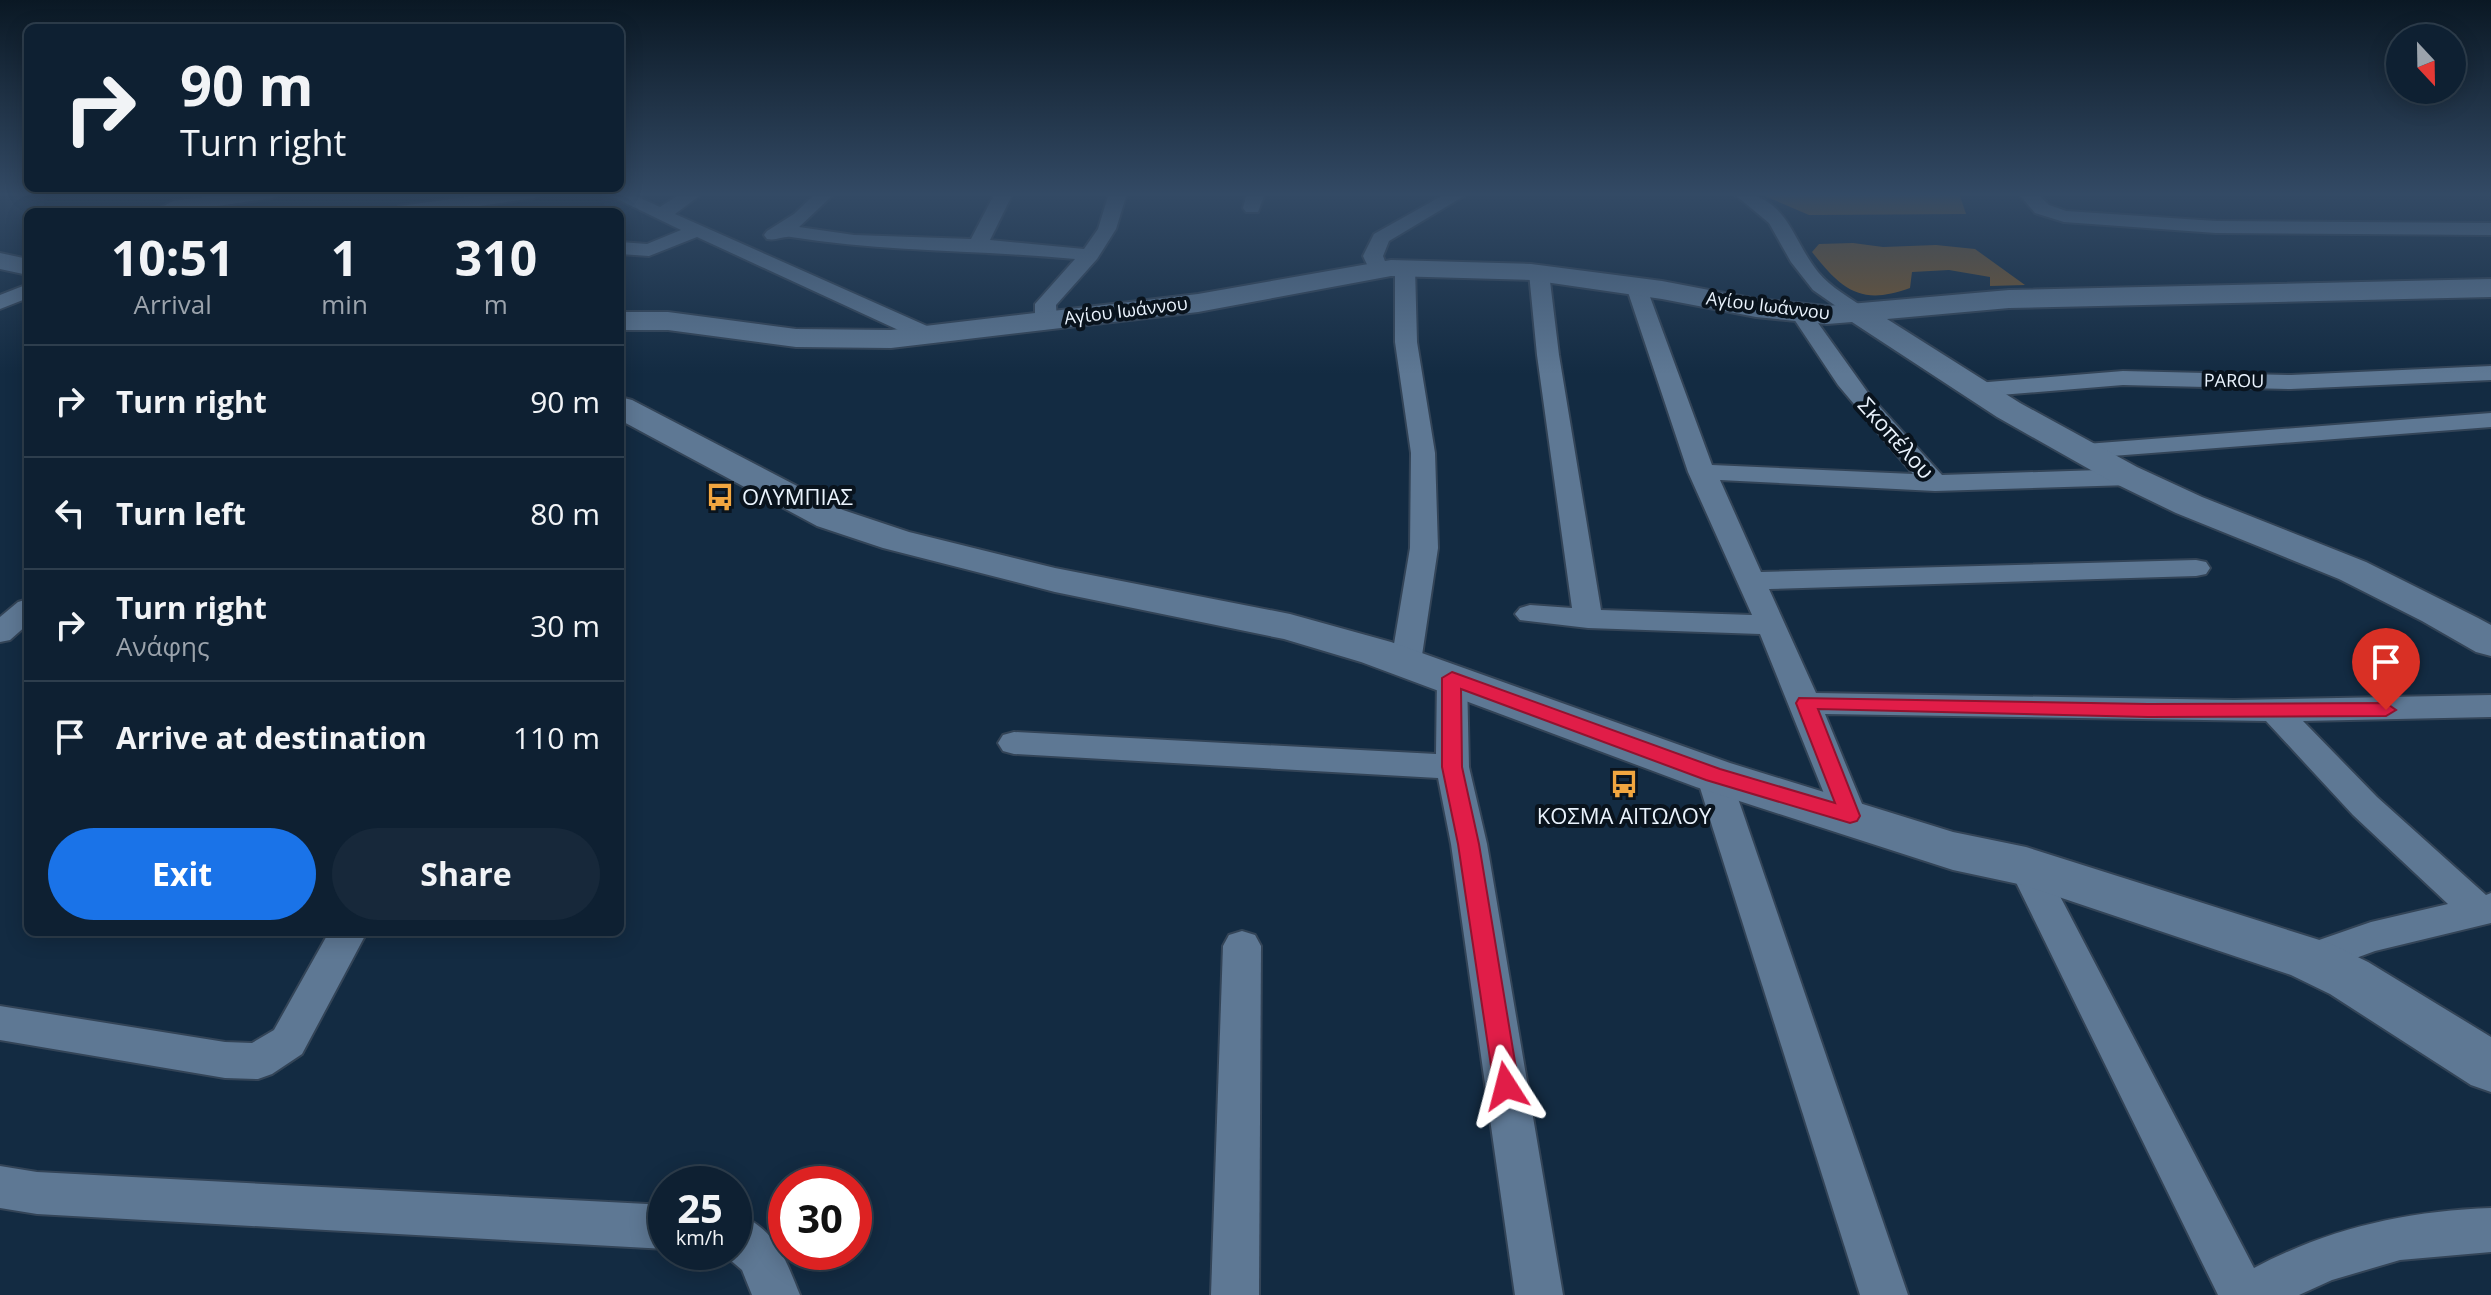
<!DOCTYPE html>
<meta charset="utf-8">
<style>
:root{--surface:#0e2032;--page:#17283a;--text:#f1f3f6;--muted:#9ba3ac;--line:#2e3e4d;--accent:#1a73e8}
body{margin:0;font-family:"Open Sans",sans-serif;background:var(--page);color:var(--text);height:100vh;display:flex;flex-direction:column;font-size:30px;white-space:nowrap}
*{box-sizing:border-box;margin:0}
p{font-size:26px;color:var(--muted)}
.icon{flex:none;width:44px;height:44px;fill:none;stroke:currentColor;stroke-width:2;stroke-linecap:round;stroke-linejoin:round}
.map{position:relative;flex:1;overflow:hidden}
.sheet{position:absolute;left:24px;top:208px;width:600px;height:728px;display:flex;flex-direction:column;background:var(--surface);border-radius:12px;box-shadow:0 4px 20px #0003,0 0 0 2px var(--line)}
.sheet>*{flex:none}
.hud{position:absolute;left:24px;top:24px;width:600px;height:168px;border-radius:12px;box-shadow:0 4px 20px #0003,0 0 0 2px var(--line);background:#0e2032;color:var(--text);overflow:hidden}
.needle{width:52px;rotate:158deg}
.buttons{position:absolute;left:2386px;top:24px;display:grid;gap:16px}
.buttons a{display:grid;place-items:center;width:80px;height:80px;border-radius:50%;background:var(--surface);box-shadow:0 4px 20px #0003,0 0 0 2px var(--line);font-size:40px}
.speed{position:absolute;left:648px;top:1166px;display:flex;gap:16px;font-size:40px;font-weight:700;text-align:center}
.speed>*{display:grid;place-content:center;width:104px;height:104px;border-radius:50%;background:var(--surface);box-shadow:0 4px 20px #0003,0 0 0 2px var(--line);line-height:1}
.speed small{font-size:20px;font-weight:400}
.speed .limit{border:12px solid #d22;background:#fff;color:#111}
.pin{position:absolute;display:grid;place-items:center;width:68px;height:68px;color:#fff;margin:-82px -34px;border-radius:50% 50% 50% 0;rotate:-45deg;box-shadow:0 0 8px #0007}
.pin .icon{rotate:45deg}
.me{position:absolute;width:88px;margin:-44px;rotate:351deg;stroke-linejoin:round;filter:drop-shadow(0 0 6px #0008)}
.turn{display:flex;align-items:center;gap:28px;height:168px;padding:0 24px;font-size:36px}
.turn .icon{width:104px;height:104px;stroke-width:2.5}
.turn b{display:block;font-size:56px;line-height:68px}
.eta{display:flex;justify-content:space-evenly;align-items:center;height:136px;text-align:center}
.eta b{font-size:48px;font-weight:700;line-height:56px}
.cta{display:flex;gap:16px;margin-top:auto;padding:16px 24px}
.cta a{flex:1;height:92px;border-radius:48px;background:var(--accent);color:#fff;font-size:32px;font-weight:700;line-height:92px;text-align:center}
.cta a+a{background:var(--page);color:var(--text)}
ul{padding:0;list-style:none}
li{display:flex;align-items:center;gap:24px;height:112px;padding:0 24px;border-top:2px solid var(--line)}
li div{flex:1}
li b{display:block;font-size:30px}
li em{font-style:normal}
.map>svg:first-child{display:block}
.forest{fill:#7e5828}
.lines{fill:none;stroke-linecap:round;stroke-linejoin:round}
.street-casing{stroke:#334457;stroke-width:4}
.secondary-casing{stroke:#334457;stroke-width:4}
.street{fill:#5e7894;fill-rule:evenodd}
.secondary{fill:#5e7894;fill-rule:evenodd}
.route{fill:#e11d48;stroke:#92132f;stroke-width:2}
.labels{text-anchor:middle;stroke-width:8;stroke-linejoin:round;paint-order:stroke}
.far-street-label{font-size:18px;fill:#eaf3fd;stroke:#09131d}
.street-label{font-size:22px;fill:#eaf3fd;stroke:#09131d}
.poi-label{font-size:22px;fill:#eaf3fd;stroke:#09131d;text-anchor:start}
</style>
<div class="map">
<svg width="2491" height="1295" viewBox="0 0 2491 1295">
<rect width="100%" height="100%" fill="#132b42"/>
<g class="forest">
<path d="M1758,193H1959L1966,214L1809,215Z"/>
<path d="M1853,243L1883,247L1936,245L1975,249L2025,285L1990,286V277L1949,270L1912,272L1910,288C1861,306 1842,290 1812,252L1819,244Z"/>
</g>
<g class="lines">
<defs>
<g id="street">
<path d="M234,193H281L272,198L177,212H153L173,201Z"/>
<path d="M496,193H543L534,198L439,212H391L400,206Z"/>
<path d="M605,193H629L660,207L682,193H703L675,214L936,330L939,335L936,340H920L697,237L649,256L620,254V242L647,244L681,230Z"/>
<path d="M816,193H835L799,227L854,235L971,239L995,193H1013L990,240L1084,249L1098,229L1109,193H1127L1116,229L1097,259L1056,305L1057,321L1046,327L1035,321V304L1075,259C980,250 885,252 791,237C782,236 777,241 767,239L764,235L767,231L794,214Z"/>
<path d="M1247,193H1265L1258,212H1246L1243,208Z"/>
<path d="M1447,193H1469L1389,241L1383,256L1388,269L1378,275L1371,273L1363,256L1374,234Z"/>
<path d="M1733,193C1787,193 1790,237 1818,272C1831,288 1851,298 1867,310L1871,314L1867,318H1853L1813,290L1791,262L1769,223Z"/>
<path d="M2018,193H2037L2049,205L2066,211L2216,221L2491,223V235L2216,233L2064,222L2035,213Z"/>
<path d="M1405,262L1415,268L1417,342L1435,453L1438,548L1421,662L1417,669L1406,672L1395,669L1391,662L1410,548L1411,453L1395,342V268Z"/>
<path d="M1539,267L1549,273L1559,355L1601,610L1752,615L1688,472L1626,286L1629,282L1636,280L1646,286L1712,465L1913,474L1838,385L1790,313L1801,307L1808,309L1871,397L1942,475L2130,469L2139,472L2143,477L2139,482L2130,485L1935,491L1720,480L1761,572L2196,560L2206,562L2210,568L2206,574L2196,576L1769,589L1816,693L2234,700L2491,695V717L2303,721L2377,797L2486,895L2491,893V923L2375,951L2310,975L2296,970L2291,959L2296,948L2371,922L2448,904L2353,815L2266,721L1825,714L1867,816L1862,825L1850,829L1838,825L1833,816L1760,634L1588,628L1520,620L1515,614L1520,608L1530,605L1572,608L1537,355L1529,273Z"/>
<path d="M28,284V298L0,309V295Z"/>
<path d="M2491,366V380L2291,389L2123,385L1976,397L1968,395L1964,390L1968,385L1976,383L2123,371L2291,375Z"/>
<path d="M2491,413V427L2086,458L2077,456L2074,451L2077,446L2086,444Z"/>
<path d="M28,599V624L10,640L0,642V617L18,602Z"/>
<path d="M1452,668L1463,671L1467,678L1469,767L1487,844L1563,1295H1515L1451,844L1438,778L1014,754L1003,751L998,743L1003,735L1014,732L1436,754L1437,678L1441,671Z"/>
<path d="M1713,763L1725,767L1730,775L1908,1295H1860L1696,775L1701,767Z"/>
<path d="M2026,852L2039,856L2254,1268C2329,1228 2407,1211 2491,1208V1252L2400,1260L2332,1280L2299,1295H2218L2008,866L2013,856Z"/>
<path d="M1242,931L1255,935L1261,946L1259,1295H1211L1223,946L1229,935Z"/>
<path d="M329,932H367L302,1054L272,1074L258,1079L225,1078L0,1040V1006L225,1042L252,1043L274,1030Z"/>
<path d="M0,1166L37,1172L666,1205V1249L37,1214L0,1208Z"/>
<path d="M734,1212C776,1229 784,1256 800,1295H752L742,1270L721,1252H734Z"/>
</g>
<g id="secondary">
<path d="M0,253L28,259V275L0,269Z"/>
<path d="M1391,260L1531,264L1662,281L1756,299L1827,306L2009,290L2491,279V297L2009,308L1887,319L2020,403L2137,467L2202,497L2366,562L2478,618L2491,625V656L2476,652L2422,621L2339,579L2176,513L2112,482L1997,417L1852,322L1827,324L1756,317L1662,299L1531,280L1391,276L1198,312L891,348L796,347L668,330H620V312H668L796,329L891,330L1198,294Z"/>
<path d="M620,397L632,400L843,510L909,532L1055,568L1290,614L1391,642L1730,763L1953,832L2026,847L2329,943L2368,962L2491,1037V1092L2471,1085L2330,994L2291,975L2023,885L1953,870L1696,787L1361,662L1284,639L1055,592L883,548L817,526L620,420Z"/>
</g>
</defs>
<use href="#street" class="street-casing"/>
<use href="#secondary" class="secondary-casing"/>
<use href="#street" class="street"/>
<use href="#secondary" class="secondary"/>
</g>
<linearGradient id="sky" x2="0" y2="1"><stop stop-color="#0a1824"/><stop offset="0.52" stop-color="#334a65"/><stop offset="1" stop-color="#334a65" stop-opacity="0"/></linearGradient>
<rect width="2491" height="374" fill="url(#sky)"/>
<path class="route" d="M1452,672L1720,769L1835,803L1796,703L1799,698L2148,704L2386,703L2396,710L2386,716L2148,717L1818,709L1860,816L1857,821L1850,823L1706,780L1461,689L1462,767L1479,844L1519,1086L1515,1094L1506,1097L1497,1094L1494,1086L1458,844L1442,767V678Z"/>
<defs>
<symbol id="bus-bare" viewBox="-9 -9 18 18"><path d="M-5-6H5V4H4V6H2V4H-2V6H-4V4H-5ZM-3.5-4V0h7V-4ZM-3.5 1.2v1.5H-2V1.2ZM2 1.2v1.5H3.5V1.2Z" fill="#f1a640" stroke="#09131d" stroke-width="2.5" paint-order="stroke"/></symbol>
</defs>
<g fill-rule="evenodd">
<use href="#bus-bare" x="700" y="477" width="40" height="40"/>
<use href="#bus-bare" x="1604" y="764" width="40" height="40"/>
</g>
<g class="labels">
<g class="far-street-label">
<text transform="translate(1768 306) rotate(7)" y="6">Αγίου Ιωάννου</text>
<text transform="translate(1126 311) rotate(-7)" y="6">Αγίου Ιωάννου</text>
<text transform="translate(2234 381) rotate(1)" y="6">PAROU</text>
</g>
<g class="street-label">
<text transform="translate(1896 438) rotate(48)" y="8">Σκοπέλου</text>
</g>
<g class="poi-label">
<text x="742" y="505">ΟΛΥΜΠΙΑΣ</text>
<text x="1624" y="824" text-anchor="middle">ΚΟΣΜΑ ΑΙΤΩΛΟΥ</text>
</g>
</g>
</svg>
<div class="buttons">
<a><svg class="needle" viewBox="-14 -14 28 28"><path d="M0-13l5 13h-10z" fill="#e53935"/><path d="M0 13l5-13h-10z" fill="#9ba3ac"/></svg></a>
</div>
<div class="speed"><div>25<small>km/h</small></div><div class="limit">30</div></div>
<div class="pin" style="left:2386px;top:710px;background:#d93025"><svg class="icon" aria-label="arrive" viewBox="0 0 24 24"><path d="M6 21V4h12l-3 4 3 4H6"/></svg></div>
<svg class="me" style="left:1506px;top:1086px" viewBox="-20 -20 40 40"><path d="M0-17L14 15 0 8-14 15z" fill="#e11d48" stroke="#fff" stroke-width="4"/></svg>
<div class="hud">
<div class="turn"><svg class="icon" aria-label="right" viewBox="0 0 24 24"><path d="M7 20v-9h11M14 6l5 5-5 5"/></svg><div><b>90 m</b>Turn right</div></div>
</div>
<section class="sheet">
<div class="eta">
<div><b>10:51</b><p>Arrival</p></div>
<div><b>1</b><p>min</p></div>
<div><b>310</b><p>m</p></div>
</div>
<ul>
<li><svg class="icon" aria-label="right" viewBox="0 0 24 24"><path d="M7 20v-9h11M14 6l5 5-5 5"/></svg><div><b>Turn right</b></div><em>90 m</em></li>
<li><svg class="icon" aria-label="left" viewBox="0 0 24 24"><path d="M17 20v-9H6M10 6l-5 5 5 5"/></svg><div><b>Turn left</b></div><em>80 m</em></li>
<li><svg class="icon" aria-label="right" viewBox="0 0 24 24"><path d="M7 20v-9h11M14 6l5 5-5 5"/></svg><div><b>Turn right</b><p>Ανάφης</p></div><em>30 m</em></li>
<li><svg class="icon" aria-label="arrive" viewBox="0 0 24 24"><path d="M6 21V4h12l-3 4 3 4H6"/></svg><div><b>Arrive at destination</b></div><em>110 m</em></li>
</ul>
<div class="cta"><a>Exit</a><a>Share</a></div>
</section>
</div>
